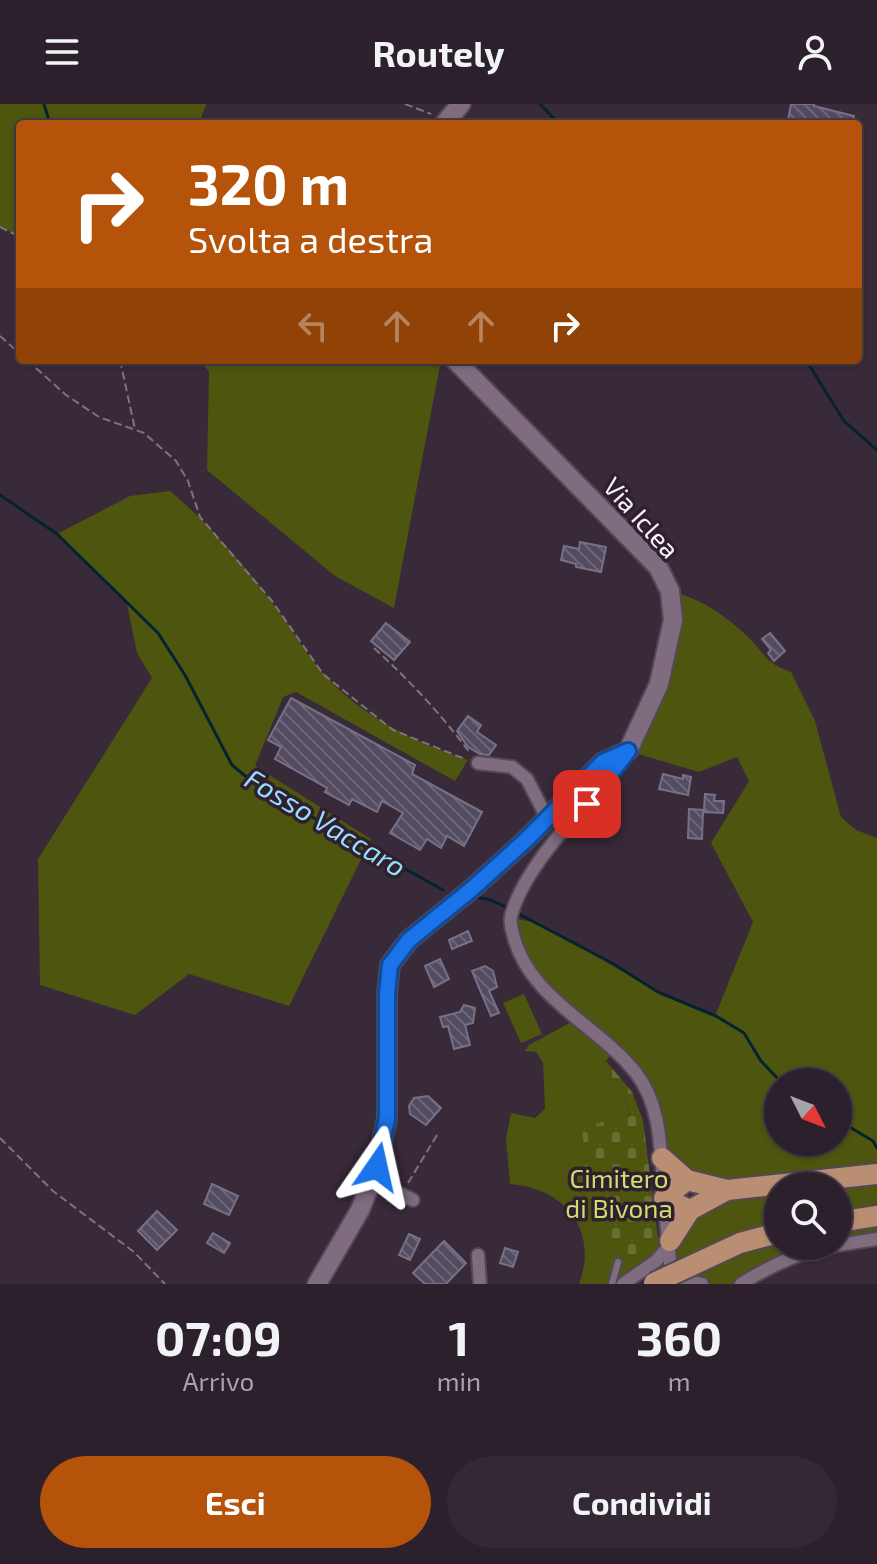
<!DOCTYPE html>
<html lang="it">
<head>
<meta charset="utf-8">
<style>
  :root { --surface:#2b202c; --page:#332834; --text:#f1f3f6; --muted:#a6a3a9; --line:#473e48; --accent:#b45309 }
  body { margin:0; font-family:"Exo 2",sans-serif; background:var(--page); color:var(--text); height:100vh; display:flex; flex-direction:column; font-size:30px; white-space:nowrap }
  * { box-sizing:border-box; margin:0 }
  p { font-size:26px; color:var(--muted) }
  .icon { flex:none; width:44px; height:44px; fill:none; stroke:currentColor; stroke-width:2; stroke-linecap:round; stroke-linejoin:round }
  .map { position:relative; height:1180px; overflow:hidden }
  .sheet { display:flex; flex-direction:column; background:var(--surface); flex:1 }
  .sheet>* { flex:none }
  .banner { position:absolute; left:16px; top:16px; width:846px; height:244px; border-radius:8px; box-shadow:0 2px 6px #0004,0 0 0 2px var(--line); background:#b45309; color:#fff; overflow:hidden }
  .needle { width:52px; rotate:132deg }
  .fabs { position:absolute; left:764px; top:964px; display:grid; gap:16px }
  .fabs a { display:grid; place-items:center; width:88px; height:88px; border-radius:50%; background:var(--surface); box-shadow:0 2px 6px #0004,0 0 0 2px var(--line); font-size:40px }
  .pin { position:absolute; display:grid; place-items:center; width:68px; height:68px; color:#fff; margin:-34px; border-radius:16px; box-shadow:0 4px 12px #0006 }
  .me { position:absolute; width:88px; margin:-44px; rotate:11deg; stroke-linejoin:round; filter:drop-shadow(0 0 6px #0008) }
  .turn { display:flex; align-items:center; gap:28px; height:168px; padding:0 40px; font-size:36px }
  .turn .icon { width:104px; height:104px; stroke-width:2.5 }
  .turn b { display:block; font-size:56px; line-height:68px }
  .lanes { display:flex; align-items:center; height:76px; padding:0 40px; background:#0003; justify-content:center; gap:40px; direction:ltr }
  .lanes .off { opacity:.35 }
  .eta { display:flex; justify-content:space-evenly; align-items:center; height:136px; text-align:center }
  .eta b { font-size:48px; font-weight:700; line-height:56px }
  .action { display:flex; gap:16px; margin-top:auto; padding:16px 40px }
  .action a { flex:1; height:92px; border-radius:48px; background:var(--accent); color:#fff; font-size:32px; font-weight:700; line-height:92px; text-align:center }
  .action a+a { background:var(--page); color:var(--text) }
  header { display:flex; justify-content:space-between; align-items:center; height:104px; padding:0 40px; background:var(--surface); font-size:36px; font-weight:700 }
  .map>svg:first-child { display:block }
  .green { fill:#4e550f; fill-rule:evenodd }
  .cemetery { fill:url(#cemetery-stones) }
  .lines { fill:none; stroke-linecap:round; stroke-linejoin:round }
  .stream { stroke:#04232f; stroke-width:3 }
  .building { fill:url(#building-back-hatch); stroke:#777187; stroke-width:2 }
  .lane-casing { stroke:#554856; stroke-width:10 }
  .street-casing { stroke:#554856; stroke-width:16 }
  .secondary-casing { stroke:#554856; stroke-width:22 }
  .primary-casing { stroke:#554856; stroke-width:24 }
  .path { stroke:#807281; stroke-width:2; stroke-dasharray:8 4; stroke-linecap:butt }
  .lane { stroke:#7f6d7f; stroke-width:6 }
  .street { stroke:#7f6d7f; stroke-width:12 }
  .secondary { stroke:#7f6d7f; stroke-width:18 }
  .primary { stroke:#b98e72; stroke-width:20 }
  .primary-bridge-casing { stroke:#554856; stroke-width:24; stroke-linecap:butt }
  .primary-bridge { stroke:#b98e72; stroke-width:20 }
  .route-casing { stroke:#114b97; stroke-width:20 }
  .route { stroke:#1a73e8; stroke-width:14 }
  .labels { text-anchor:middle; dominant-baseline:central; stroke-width:7; stroke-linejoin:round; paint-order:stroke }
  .street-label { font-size:26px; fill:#fbf1fc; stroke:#2f202f }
  .park-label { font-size:26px; fill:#d0de6f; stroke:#2f202f }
  .water-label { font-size:28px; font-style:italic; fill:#98ddfc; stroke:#2f202f }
</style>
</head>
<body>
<header><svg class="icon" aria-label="menu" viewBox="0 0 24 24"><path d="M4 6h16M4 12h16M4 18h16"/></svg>Routely<svg class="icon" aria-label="person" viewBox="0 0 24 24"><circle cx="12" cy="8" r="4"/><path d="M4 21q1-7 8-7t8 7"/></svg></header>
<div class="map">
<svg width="877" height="1180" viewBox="0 0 877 1180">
  <defs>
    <pattern id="cemetery-stones" width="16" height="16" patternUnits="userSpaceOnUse" patternTransform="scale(2)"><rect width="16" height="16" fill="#4e550f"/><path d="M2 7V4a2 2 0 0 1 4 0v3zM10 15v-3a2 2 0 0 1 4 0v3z" fill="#686e33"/></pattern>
    <pattern id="building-back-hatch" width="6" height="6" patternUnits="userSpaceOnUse" patternTransform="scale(2)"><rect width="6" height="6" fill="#534c61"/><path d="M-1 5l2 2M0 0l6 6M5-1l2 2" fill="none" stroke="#6d6679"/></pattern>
  </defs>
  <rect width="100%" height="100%" fill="#392a3a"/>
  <g class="green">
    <path d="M 0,0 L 206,0 L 199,20 L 20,20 L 20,133 L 0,122 Z"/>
    <path d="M 199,256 L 441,256 L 394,504 L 335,472 L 207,366 L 209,268 Z"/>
    <path d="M 170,387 C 209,420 243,459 273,500 C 290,522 304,548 323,569 C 362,613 414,638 468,656 L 455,677 L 296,588 L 283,593 L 255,662 L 371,735 L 289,902 L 189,870 L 135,911 L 40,881 L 38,755 L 152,574 L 137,549 L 126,495 L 57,430 L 130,392 Z"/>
    <path d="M 670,487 C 703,496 722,509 747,532 C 766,550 763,558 791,568 L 815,617 L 841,713 L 856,726 L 877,734 L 877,1135 L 838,1141 L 838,1082 L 778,1082 L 778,1142 L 834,1142 L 741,1180 L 702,1180 L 680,1176 L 670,1137 L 726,1086 L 662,1054 L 652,997 L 613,949 L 601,962 L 623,990 L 629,1013 L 600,1114 L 660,1151 L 623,1180 L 579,1180 C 599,1126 565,1084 510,1080 L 506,1035 L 511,1009 L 535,1014 L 545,1005 L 543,959 L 536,948 L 525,947 L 529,941 L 577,915 L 534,875 L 511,814 L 539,819 L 658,888 L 715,912 L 753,818 L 711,739 L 749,677 L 737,653 L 699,668 L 628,647 L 646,613 ZM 778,978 L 838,978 L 838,1038 L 778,1038 Z"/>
    <path d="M 524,890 L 542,930 L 521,939 L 503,899 Z"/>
  </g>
  <path class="cemetery" d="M 606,957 L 632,988 L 643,1016 L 660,1151 L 611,1159 L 600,1114 L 589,1111 L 582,1023 L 629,1012 L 623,990 L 601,962 Z"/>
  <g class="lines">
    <g class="stream">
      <path d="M 44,0 L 50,20"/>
      <path d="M 540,0 L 559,20"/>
      <path d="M 806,256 L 844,317 L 877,346"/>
      <path d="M 0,391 L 57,430 L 158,529 L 185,571 L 232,661 L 260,684 L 443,786"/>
      <path d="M 476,793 L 491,796 L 510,805"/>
      <path d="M 517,809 L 612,859 L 658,888 L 716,912 L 744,929 L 761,957 L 781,978"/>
      <path d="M 838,1016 L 873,1037 L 877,1044"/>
    </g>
  </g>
  <g class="building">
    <path d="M 791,0 L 814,0 L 814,2 L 854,12 L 852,20 L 808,20 L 788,16 Z"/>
    <path d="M 580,438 L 606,443 L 601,468 L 576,463 L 576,460 L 561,456 L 564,442 L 579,445 Z"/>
    <path d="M 386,519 L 410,538 L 394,556 L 371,537 Z"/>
    <path d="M 770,529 L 785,547 L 774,557 L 768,549 L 771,546 L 762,535 Z"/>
    <path d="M 291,594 L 415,661 L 412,670 L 482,708 L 464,742 L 447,732 L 441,744 L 427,735 L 420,746 L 390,729 L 403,709 L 382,697 L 377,708 L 352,695 L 349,701 L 325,688 L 327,684 L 275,655 L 281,643 L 268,636 Z"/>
    <path d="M 468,612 L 481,621 L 477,628 L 496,641 L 489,651 L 480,650 L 468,643 L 457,627 Z"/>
    <path d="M 663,670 L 683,675 L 683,671 L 691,673 L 688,691 L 659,685 Z"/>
    <path d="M 705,690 L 715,691 L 714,697 L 724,697 L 723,709 L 703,708 L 702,735 L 688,734 L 689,705 L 704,706 Z"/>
    <path d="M 468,827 L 472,837 L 452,845 L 449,836 Z"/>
    <path d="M 440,855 L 449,875 L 434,883 L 425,862 Z"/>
    <path d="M 485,862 L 493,867 L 497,883 L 489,887 L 499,909 L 491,912 L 472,867 Z"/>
    <path d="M 464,901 L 475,904 L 473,919 L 465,921 L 470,941 L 454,945 L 448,922 L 443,923 L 440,913 L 460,908 Z"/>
    <path d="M 428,992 L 441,1004 L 426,1021 L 410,1010 L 409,1002 L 414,994 Z"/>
    <path d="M 212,1080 L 238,1092 L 229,1111 L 204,1100 Z"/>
    <path d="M 157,1107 L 177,1126 L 157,1146 L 138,1127 Z"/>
    <path d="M 213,1129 L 230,1139 L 224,1149 L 207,1139 Z"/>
    <path d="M 409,1130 L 420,1135 L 410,1156 L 399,1151 Z"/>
    <path d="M 444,1137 L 466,1159 L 446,1180 L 425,1180 L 413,1169 Z"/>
    <path d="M 505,1144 L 518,1148 L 513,1163 L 500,1159 Z"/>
  </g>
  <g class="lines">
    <g class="lane-casing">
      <path id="lane" d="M 612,1180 L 618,1158"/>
    </g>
    <g class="street-casing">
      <g id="street">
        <path d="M 627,650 C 592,698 526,756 511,812 C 510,819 511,824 513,830 C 528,894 598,921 636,969 C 663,1004 660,1051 664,1092 C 666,1121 670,1148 671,1177"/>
        <path d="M 478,659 L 512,663 L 527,675 L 547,714"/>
        <path d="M 372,1076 L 413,1096"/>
        <path d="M 838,1141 L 877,1135"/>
        <path d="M 478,1151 L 480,1180"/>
        <path d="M 676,1167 L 680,1176 L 702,1180"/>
        <path d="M 623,1180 L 656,1157 L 670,1141"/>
        <path d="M 741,1180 C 772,1161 799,1148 834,1142"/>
      </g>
    </g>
    <g class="secondary-casing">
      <g id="secondary">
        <path d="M 444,20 L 461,0"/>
        <path d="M 317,1180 L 360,1106 L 377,1063 L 387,1014 L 387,890 L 390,861 L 409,836 L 473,784 L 528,734 L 603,658 L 628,647 L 659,580 L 673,516 L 670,487 L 658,463 L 455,256"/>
      </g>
    </g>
    <g class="primary-casing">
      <g id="primary">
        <path d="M 662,1054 L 687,1076 L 727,1086 L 877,1070"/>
        <path d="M 687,1076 L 664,1094 L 690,1106"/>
        <path d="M 838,1118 L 877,1112"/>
        <path d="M 670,1137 L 690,1106 L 727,1086"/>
      </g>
    </g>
    <g class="path">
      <path d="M 405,0 L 431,10"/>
      <path d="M 0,123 L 20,133"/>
      <path d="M 0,232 L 20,250"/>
      <path d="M 27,256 L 66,291 L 99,313 L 144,329 L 176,357 L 188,377 L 200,413 L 272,497 L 323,570 L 393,626 L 465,655"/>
      <path d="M 120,256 L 135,325"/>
      <path d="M 374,544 C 410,577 441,610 470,649"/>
      <path d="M 0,1034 L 53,1087 L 134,1148 L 165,1180"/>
      <path d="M 408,1079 L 437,1031"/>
    </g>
    <use href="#lane" class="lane"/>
    <use href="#street" class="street"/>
    <use href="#secondary" class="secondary"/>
    <use href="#primary" class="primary"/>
    <g class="primary-bridge-casing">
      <path id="primary-bridge" d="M 654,1179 L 740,1139 L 778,1129"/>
    </g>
    <use href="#primary-bridge" class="primary-bridge"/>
  </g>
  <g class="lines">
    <g class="route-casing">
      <path id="route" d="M 377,1063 L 387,1014 L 387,890 L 390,861 L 409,836 L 473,784 L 528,734 L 603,658 L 628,647 L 587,700"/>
    </g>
    <use href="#route" class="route"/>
  </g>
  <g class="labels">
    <g class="street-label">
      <text transform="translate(642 413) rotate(48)">Via Iclea</text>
    </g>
    <g class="park-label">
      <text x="619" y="1073">Cimitero<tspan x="619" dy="30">di Bivona</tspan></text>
    </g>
    <g class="water-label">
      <text transform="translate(326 718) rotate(31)">Fosso Vaccaro</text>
    </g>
  </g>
</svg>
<div class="fabs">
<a><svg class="needle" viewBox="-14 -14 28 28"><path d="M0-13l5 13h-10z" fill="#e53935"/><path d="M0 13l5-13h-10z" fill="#a6a3a9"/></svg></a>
<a><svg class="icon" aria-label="search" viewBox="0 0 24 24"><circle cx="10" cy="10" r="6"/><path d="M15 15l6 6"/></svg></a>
</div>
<div class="pin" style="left:587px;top:700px;background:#d93025"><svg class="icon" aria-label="arrive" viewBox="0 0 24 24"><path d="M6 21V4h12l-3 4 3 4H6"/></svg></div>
<svg class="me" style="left:377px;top:1063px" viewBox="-20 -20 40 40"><path d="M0-17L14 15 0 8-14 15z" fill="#1a73e8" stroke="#fff" stroke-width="4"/></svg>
<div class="banner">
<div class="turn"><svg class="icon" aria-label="right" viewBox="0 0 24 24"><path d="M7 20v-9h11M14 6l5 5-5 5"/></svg><div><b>320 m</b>Svolta a destra</div></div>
<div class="lanes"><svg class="icon off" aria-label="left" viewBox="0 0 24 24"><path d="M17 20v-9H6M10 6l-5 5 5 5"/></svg><svg class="icon off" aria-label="ahead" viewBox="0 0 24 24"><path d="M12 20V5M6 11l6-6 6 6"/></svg><svg class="icon off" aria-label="ahead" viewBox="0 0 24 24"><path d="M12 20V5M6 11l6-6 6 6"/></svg><svg class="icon" aria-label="right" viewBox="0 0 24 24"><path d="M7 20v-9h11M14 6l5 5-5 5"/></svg></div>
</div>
</div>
<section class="sheet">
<div class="eta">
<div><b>07:09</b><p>Arrivo</p></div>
<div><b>1</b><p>min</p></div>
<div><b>360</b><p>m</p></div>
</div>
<div class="action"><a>Esci</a><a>Condividi</a></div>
</section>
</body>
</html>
